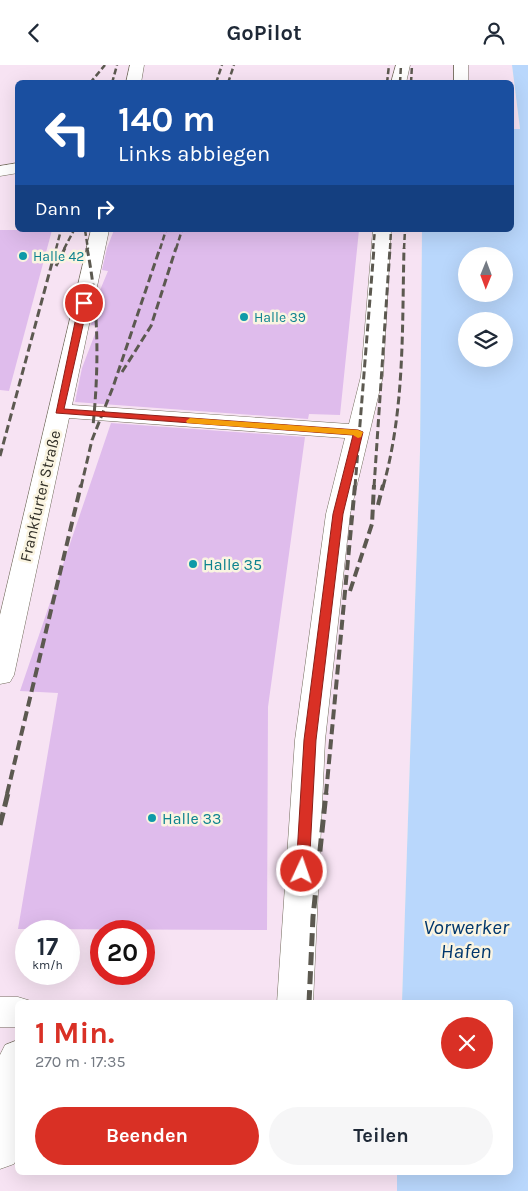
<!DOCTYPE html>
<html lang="de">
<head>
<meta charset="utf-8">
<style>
  :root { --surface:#fff; --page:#f6f6f7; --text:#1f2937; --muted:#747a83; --accent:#d93025 }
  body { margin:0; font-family:Karla,sans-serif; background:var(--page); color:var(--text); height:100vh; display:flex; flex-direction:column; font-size:19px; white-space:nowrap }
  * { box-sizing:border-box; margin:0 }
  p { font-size:16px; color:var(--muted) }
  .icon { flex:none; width:28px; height:28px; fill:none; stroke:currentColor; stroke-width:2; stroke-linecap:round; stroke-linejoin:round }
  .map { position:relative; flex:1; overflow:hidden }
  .side { position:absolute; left:15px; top:935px; width:498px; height:175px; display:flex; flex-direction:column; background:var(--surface); border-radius:8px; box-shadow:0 5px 20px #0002 }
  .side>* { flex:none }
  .hud { position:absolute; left:15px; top:15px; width:499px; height:152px; border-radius:8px; box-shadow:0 5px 20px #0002; background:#1a4fa0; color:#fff; overflow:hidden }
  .needle { width:32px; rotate:181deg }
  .buttons { position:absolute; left:458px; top:182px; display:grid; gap:10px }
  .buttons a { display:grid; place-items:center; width:55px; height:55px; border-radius:50%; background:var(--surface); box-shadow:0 5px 20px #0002; font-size:25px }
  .speed { position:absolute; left:15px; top:855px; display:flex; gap:10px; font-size:25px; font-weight:700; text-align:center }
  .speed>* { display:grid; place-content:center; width:65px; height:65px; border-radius:50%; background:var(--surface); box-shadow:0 5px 20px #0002; line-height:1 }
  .speed small { font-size:12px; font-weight:400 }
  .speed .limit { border:8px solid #d22; background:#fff; color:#111 }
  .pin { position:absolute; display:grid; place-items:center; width:42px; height:42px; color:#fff; margin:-21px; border:2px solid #fff; border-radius:50%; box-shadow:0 1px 5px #0007 }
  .me { position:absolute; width:55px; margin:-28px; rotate:3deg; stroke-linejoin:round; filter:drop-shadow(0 0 4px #0008) }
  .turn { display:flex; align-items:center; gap:18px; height:105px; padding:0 20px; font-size:22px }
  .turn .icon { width:65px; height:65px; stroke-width:2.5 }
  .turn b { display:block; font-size:35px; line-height:42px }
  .then { display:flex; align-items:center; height:48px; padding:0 20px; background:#0003; gap:10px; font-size:19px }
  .round { display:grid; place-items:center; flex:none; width:52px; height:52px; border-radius:26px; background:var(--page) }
  .head { display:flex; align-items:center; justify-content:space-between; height:85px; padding:0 20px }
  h1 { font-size:30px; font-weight:700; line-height:38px; color:var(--accent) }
  .primary-button { display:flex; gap:10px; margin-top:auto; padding:10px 20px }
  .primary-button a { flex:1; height:58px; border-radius:30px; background:var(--accent); color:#fff; font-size:20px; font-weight:700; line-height:58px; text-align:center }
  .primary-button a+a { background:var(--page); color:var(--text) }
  header { display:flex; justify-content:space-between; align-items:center; height:65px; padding:0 20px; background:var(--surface); font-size:22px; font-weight:700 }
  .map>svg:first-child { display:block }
  .industrial { fill:#f7e3f3; fill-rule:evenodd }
  .water { fill:#b9d7fc; fill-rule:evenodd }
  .building { fill:#dfbcec }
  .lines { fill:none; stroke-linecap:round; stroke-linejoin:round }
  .minor-casing { stroke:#726c5c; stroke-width:1 }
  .minor { fill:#fff; fill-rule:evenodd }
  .rail-far3 { stroke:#5c5950; stroke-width:2.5; stroke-dasharray:6 3; stroke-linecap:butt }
  .rail-far2 { stroke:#5c5950; stroke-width:3; stroke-dasharray:8 4; stroke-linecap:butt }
  .rail-far1 { stroke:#5c5950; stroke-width:4; stroke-dasharray:10 5; stroke-linecap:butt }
  .rail { stroke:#5c5950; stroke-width:5; stroke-dasharray:13 6; stroke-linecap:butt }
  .route { fill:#d93025; stroke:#8d1f18 }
  .slow { fill:#f59e0b }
  .culture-dot { fill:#0f9aa8; stroke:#faf4e1; stroke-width:2 }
  .labels { text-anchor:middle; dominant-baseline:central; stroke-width:5; stroke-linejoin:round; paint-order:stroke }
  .far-culture-label { font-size:14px; fill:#0d838f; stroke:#faf4e1; text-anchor:start }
  .street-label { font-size:16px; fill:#323029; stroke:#faf4e1 }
  .culture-label { font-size:16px; fill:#0d838f; stroke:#faf4e1; text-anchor:start }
  .near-water-label { font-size:21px; font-style:italic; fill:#00376c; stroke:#faf4e1 }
</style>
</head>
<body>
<header><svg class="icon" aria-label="back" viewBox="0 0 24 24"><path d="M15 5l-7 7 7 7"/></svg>GoPilot<svg class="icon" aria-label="person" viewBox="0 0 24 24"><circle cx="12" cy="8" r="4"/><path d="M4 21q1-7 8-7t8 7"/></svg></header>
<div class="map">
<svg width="528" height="1126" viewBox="0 0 528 1126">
  <rect width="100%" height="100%" fill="#faf4e1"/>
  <path class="industrial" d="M 0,0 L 512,0 L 520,65 L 511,64 L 511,18 L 18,18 L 18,165 L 422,165 L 420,386 L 402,937 L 18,938 L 18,1108 L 397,1108 L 397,1126 L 0,1126 ZM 26,866 L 69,866 L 69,909 L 26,909 ZM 101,866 L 144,866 L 144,909 L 101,909 Z"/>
  <path class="water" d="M 512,0 L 528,0 L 528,1126 L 397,1126 L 397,1108 L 510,1108 L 510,938 L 402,937 L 420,386 L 422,165 L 511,165 L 511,64 L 520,64 ZM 466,191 L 504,191 L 504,229 L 466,229 ZM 466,256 L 504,256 L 504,294 L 466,294 Z"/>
  <g class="building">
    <path d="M 0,165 L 52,165 L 9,326 L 0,325 Z"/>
    <path d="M 114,165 L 359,165 L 340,350 L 309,349 L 308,354 L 75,337 L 82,303 L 98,261 L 91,260 L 96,235 L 108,206 L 102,205 L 107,183 Z"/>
    <path d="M 111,358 L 305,372 L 268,642 L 267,865 L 18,864 L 58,628 L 20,626 Z"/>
  </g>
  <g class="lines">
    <g class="minor-casing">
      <g id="minor">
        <path d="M 130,0 L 144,0 L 141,18 L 126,18 Z"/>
        <path d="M 396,0 L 410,0 L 406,18 L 391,18 Z"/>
        <rect x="454" y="0" width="14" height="18"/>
        <path d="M 18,98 L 18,108 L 0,111 L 0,101 Z"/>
        <path d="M 91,165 L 109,165 L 72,340 L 349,359 L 361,311 L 373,165 L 391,165 L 383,311 L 350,449 L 325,675 L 313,938 L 277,938 L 295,675 L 326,449 L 345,373 L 69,353 L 14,610 L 10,617 L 0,619 L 0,550 Z"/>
        <path d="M 0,932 L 18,932 L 31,936 L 18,938 L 18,962 L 0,962 Z"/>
        <path d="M 18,975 L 18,1091 L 14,1099 L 0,1104 L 0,990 L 5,980 Z"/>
      </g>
    </g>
    <use href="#minor" class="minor"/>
    <g class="rail-far3">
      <path d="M 90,18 L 105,0"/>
      <path d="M 112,18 L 117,0"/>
      <path d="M 216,18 L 222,0"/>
      <path d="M 228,18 L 234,0"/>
      <path d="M 387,18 L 389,0"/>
      <path d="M 400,18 L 401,0"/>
      <path d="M 411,18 L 412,0"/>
      <path d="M 85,165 L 88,184"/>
      <path d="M 56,184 L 61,165"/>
      <path d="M 64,184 L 74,165"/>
      <path d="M 160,184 L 166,165"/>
      <path d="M 176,184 L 182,165"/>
      <path d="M 373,184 L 375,165"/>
      <path d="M 390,184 L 391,165"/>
      <path d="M 404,184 L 405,165"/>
    </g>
    <g class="rail-far2">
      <path d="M 87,183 C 99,243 99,301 93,361"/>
      <path d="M 56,201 L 65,183"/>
      <path d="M 122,307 L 151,261 L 176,183"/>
      <path d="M 0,391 L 56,183"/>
      <path d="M 81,422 L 92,375 L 113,322 L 160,183"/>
      <path d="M 355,422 L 374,183"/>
      <path d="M 374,422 L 390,183"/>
      <path d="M 383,422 C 405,344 402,263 404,183"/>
    </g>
    <g class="rail-far1">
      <path d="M 378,440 L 383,420"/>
      <path d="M 350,526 L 372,459 L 374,420"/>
      <path d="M 7,729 L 81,420"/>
      <path d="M 326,729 L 355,420"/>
    </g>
    <g class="rail">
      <path d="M 0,760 L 8,728"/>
      <path d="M 309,938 L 313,852 L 326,728"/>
    </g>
  </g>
  <path class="route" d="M 84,235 L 88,238 L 64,344 L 358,365 L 363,367 L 343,449 L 316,675 L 309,806 L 307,810 L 302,811 L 296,806 L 304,675 L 333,449 L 353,370 L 56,348 L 79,238 Z"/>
  <path class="slow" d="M 190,353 L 358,365 L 363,367 L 361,372 L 358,373 L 353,370 L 187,358 L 186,356 Z"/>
  <g class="culture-dot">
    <circle cx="23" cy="191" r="5"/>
    <circle cx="244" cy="252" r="5"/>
    <circle cx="193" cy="499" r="5"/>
    <circle cx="152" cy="753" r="5"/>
  </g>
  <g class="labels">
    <g class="far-culture-label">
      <text x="33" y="191">Halle 42</text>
      <text x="254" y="252">Halle 39</text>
    </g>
    <g class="street-label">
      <text transform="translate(40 431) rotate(-77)">Frankfurter Straße</text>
    </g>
    <g class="culture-label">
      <text x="203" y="499">Halle 35</text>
      <text x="162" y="753">Halle 33</text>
    </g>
    <g class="near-water-label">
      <text x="466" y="862">Vorwerker<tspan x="466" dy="24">Hafen</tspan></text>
    </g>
  </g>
</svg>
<div class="buttons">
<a><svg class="needle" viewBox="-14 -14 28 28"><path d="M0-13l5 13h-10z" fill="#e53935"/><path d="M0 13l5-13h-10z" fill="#747a83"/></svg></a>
<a><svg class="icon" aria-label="layers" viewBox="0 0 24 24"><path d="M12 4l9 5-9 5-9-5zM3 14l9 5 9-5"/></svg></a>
</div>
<div class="speed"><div>17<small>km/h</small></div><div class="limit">20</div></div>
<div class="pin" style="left:84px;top:238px;background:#d93025"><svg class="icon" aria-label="arrive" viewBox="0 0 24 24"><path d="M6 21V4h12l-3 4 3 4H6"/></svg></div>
<svg class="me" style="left:302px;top:806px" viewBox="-20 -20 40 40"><circle r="17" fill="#d93025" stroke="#fff" stroke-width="3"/><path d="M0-11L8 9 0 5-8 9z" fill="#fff"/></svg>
<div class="hud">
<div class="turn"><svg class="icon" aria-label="left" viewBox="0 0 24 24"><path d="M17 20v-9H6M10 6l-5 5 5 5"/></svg><div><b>140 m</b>Links abbiegen</div></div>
<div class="then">Dann<svg class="icon" aria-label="right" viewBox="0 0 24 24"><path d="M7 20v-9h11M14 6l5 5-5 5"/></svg></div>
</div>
<section class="side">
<div class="head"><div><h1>1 Min.</h1><p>270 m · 17:35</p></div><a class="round" style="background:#d93025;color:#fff"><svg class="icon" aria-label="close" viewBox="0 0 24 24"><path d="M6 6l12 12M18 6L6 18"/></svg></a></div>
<div class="primary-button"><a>Beenden</a><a>Teilen</a></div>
</section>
</div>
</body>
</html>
